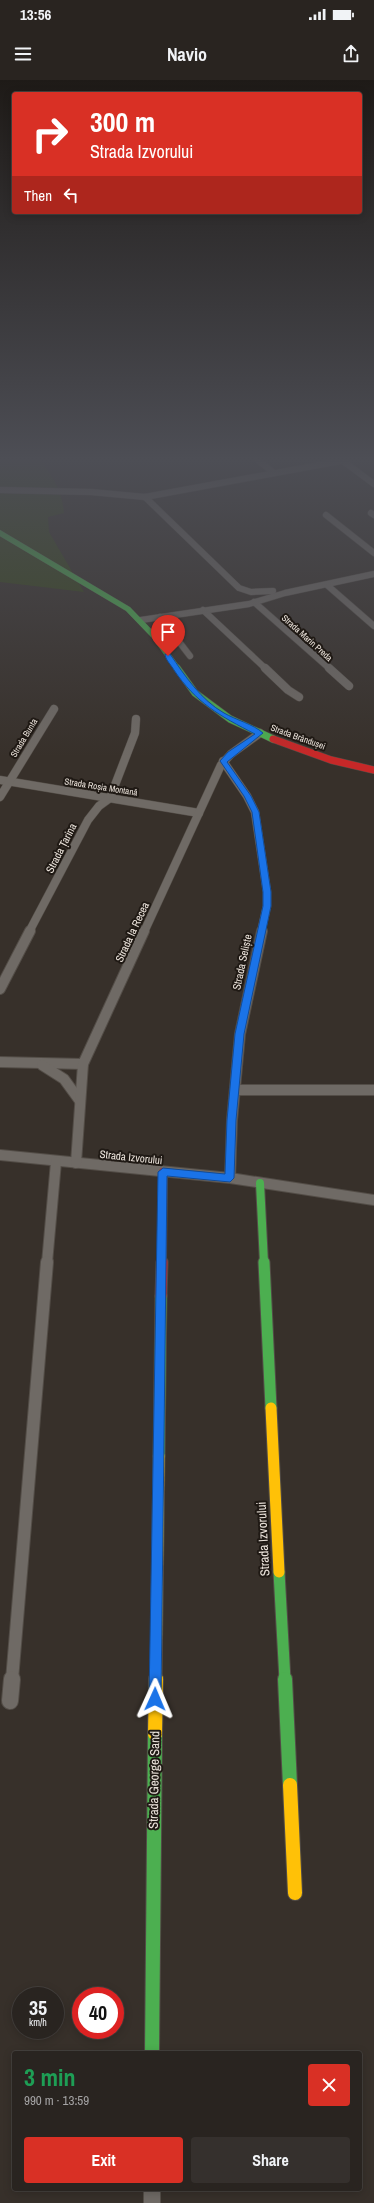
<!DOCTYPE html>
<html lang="en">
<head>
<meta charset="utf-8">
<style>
  :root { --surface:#292420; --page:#35302d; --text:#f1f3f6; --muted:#a5a4a5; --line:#45413e; --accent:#d93025 }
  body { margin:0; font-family:"Archivo Narrow",sans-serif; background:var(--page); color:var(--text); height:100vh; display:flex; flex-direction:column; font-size:15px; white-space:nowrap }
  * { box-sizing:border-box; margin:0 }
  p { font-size:13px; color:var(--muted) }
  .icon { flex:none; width:22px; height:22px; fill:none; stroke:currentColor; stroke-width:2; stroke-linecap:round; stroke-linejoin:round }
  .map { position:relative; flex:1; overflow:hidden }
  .panel { position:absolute; left:12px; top:1971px; width:350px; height:140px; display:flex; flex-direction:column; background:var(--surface); border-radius:4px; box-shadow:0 2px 10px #0003,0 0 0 1px var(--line) }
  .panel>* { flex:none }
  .hud { position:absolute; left:12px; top:12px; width:350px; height:122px; border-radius:4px; box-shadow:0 2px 10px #0003,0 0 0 1px var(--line); background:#d93025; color:#fff; overflow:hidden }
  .speed { position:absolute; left:12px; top:1907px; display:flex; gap:8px; font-size:20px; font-weight:700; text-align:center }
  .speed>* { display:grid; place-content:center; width:52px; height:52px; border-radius:50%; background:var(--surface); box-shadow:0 2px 10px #0003,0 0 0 1px var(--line); line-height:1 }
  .speed small { font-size:10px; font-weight:400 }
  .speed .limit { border:6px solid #d22; background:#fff; color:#111 }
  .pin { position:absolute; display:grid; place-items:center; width:34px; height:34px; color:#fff; margin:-41px -17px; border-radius:50% 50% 50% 0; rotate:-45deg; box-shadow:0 0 4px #0007 }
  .pin .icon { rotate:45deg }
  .me { position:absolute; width:44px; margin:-22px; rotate:1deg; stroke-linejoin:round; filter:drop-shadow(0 0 3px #0008) }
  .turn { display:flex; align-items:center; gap:14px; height:84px; padding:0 12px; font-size:18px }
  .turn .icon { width:52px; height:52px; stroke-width:2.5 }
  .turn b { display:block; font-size:28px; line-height:34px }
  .then { display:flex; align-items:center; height:38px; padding:0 12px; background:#0003; gap:8px; font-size:15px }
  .round { display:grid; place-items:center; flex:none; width:42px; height:42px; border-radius:4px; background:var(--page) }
  .summary { display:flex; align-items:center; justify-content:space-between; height:68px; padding:0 12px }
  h1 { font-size:24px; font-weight:800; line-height:30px; color:#1e9e55 }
  .button { display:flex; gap:8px; margin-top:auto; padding:8px 12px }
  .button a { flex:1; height:46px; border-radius:4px; background:var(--accent); color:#fff; font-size:16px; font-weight:800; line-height:46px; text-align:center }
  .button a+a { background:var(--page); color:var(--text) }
  .status { display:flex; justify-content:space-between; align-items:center; height:28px; padding:0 20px; background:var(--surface); direction:ltr }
  .status svg { height:11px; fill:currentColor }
  header { display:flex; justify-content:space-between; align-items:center; height:52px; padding:0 12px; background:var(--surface); font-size:18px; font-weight:800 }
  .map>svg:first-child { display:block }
  .green { fill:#36441a }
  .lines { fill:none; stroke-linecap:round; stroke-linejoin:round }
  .street-far4-casing { stroke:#534d47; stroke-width:7 }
  .street-far3-casing { stroke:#534d47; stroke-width:9 }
  .street-far2-casing { stroke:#534d47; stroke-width:12 }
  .street-far1-casing { stroke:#534d47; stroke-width:14 }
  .street-casing { stroke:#534d47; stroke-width:18 }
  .fast-far4-casing { stroke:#534d47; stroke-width:6 }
  .fast-far3-casing { stroke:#534d47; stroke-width:8 }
  .fast-far2-casing { stroke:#534d47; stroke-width:10 }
  .fast-far1-casing { stroke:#534d47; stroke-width:13 }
  .fast-casing { stroke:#534d47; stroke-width:16 }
  .slow-far1-casing { stroke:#534d47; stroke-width:13 }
  .slow-casing { stroke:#534d47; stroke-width:16 }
  .jam-far2-casing { stroke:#534d47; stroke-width:8 }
  .jam-far1-casing { stroke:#534d47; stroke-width:10 }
  .jam-casing { stroke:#534d47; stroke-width:13 }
  .street-far4 { stroke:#6f6a65; stroke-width:6 }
  .street-far3 { stroke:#6f6a65; stroke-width:8 }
  .street-far2 { stroke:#6f6a65; stroke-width:10 }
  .street-far1 { stroke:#6f6a65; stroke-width:12 }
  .street { stroke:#6f6a65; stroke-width:16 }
  .fast-far4 { stroke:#4caf50; stroke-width:5.5 }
  .fast-far3 { stroke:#4caf50; stroke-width:7 }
  .fast-far2 { stroke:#4caf50; stroke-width:8 }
  .fast-far1 { stroke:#4caf50; stroke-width:11 }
  .fast { stroke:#4caf50; stroke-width:14 }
  .slow-far1 { stroke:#ffc107; stroke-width:11 }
  .slow { stroke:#ffc107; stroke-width:14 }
  .jam-far2 { stroke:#c62828; stroke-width:7 }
  .jam-far1 { stroke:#c62828; stroke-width:8 }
  .jam { stroke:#c62828; stroke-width:11 }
  .route { fill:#1a73e8; stroke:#114b97 }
  .labels { text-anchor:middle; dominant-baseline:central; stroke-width:4; stroke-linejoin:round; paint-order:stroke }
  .far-street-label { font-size:9px; fill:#eae2da; stroke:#1f1914 }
  .street-label { font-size:11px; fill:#eae2da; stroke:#1f1914 }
  .near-street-label { font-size:13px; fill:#eae2da; stroke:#1f1914 }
</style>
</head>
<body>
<div class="status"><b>13:56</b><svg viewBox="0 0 49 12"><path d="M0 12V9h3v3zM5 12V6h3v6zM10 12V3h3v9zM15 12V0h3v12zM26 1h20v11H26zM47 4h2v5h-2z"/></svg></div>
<header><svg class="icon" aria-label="menu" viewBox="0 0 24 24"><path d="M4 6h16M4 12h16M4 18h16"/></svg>Navio<svg class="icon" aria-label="share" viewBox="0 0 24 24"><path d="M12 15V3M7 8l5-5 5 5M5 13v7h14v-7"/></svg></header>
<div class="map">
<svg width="374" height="2123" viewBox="0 0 374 2123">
  <rect width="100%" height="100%" fill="#37302a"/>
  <path class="green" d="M 0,380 L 41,380 C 53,399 62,409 64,433 L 48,437 L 49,452 L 84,512 L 0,502 Z"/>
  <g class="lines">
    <g class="street-far4-casing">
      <g id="street-far4">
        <path d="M 258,380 L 274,393"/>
        <path d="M 343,381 L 374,404"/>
        <path d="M 0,410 L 91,412 L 145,417 L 346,380"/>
        <path d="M 145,417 L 239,508 L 251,512 L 273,511"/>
        <path d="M 371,433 L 374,435"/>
        <path d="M 326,435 L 374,473"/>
        <path d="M 327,505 L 374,546"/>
        <path d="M 254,522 L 330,589"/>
        <path d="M 203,530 L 266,589"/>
        <path d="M 160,537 L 190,576"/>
        <path d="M 141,540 L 249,524 L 285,513 L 374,494"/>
      </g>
    </g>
    <g class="street-far3-casing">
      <g id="street-far3">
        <path d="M 265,588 L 288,610 L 299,617"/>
        <path d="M 329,588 L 349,606"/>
        <path d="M 223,681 L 247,716 L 255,732 L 267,812 L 267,826 L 261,852"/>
        <path d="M 0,700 L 199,733"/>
        <path d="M 0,717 L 54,629"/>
        <path d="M 29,852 L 88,740 L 99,726 L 110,718 L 135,653 L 136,639"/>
        <path d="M 144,852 L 221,685 L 231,674 L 260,653"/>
      </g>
    </g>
    <g class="street-far2-casing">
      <g id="street-far2">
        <path d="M 0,909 L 30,851"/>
        <path d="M 0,982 L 83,984"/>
        <path d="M 42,985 L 64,999 L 80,1021"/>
        <path d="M 235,1010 L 374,1010"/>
        <path d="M 0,1075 L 230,1098 L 374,1120"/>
        <path d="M 76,1083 L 83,984 L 144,851"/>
        <path d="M 230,1098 L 232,1040 L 240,954 L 262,851"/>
        <path d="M 47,1183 L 56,1082"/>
      </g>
    </g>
    <g class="street-far1-casing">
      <path id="street-far1" d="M 12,1600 L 47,1182"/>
    </g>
    <g class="street-casing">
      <g id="street">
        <path d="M 10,1621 L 12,1599"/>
        <path d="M 152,2109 L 152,2123"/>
      </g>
    </g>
    <g class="fast-far4-casing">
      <path id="fast-far4" d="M 0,453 L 128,529 L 154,556 L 178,589"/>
    </g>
    <g class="fast-far3-casing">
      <path id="fast-far3" d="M 177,588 L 195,613 L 230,639 L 273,659"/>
    </g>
    <g class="fast-far2-casing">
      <path id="fast-far2" d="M 260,1103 L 264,1183"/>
    </g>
    <g class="fast-far1-casing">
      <g id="fast-far1">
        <path d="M 264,1182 L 271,1328"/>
        <path d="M 159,1376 L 161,1216"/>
        <path d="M 279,1492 L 285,1600"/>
      </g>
    </g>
    <g class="fast-casing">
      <g id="fast">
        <path d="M 285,1599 L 290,1705"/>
        <path d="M 152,1973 L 155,1654"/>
      </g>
    </g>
    <g class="slow-far1-casing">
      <g id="slow-far1">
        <path d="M 271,1328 L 279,1492"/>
        <path d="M 156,1600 L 159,1376"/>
      </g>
    </g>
    <g class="slow-casing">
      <g id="slow">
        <path d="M 155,1654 L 156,1599"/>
        <path d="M 290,1705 L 295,1813"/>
      </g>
    </g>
    <g class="jam-far2-casing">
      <path id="jam-far2" d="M 273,659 L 331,680 L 374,690"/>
    </g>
    <g class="jam-far1-casing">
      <path id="jam-far1" d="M 162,1183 L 163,1092"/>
    </g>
    <g class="jam-casing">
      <path id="jam" d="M 161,1216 L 162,1182"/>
    </g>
    <use href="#street-far4" class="street-far4"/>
    <use href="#street-far3" class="street-far3"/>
    <use href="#street-far2" class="street-far2"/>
    <use href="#street-far1" class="street-far1"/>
    <use href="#street" class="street"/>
    <use href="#fast-far4" class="fast-far4"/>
    <use href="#fast-far3" class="fast-far3"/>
    <use href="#fast-far2" class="fast-far2"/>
    <use href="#fast-far1" class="fast-far1"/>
    <use href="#fast" class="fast"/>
    <use href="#slow-far1" class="slow-far1"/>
    <use href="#slow" class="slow"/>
    <use href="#jam-far2" class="jam-far2"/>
    <use href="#jam-far1" class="jam-far1"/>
    <use href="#jam" class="jam"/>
  </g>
  <linearGradient id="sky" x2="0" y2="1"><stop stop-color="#1e1a17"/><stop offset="0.56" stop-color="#4d4e55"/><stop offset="1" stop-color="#4d4e55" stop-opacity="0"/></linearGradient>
  <rect width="374" height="677" fill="url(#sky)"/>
  <path class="route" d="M 165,574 L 170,574 C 185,596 201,620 224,633 C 236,640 253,644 263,653 L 227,682 L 251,716 L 259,732 L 271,812 L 271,826 L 244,954 L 236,1040 L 234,1098 L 230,1102 L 167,1096 L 161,1619 L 160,1624 L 155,1625 L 151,1624 L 149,1619 L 158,1092 L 163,1088 L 225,1094 L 227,1040 L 235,954 L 263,826 L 263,812 L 252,732 L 244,716 L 220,681 L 228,672 L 255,654 C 220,636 196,623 174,590 C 171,585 165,579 165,574 Z"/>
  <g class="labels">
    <g class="far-street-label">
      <text transform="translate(307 558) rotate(42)">Strada Marin Preda</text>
      <text transform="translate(298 657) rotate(20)">Strada Brândușei</text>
      <text transform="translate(24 658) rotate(-59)">Strada Bunta</text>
      <text transform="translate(101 707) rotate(9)">Strada Roșia Montană</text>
    </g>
    <g class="street-label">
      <text transform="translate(61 768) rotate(-63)">Strada Țarina</text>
      <text transform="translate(132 852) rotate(-65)">Strada la Recea</text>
      <text transform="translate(242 882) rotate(-78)">Strada Seliște</text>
      <text transform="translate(131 1077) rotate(6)">Strada Izvorului</text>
    </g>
    <g class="near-street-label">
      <text transform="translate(263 1459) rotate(-93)">Strada Izvorului</text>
      <text transform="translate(154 1700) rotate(-89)">Strada George Sand</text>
    </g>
  </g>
</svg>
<div class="speed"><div>35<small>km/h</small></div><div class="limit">40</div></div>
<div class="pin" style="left:168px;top:576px;background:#d93025"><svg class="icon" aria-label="arrive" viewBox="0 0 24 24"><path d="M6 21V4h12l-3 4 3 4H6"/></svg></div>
<svg class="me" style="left:155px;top:1619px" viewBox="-20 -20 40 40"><path d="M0-17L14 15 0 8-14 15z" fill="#1a73e8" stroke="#fff" stroke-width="4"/></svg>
<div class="hud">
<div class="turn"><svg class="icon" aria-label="right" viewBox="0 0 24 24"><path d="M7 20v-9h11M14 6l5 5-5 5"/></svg><div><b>300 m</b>Strada Izvorului</div></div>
<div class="then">Then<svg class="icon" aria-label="left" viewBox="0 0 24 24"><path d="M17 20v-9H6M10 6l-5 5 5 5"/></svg></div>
</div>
<section class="panel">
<div class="summary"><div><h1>3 min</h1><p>990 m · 13:59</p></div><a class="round" style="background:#d93025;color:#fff"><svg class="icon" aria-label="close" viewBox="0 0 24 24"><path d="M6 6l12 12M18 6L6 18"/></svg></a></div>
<div class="button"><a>Exit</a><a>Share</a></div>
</section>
</div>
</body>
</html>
